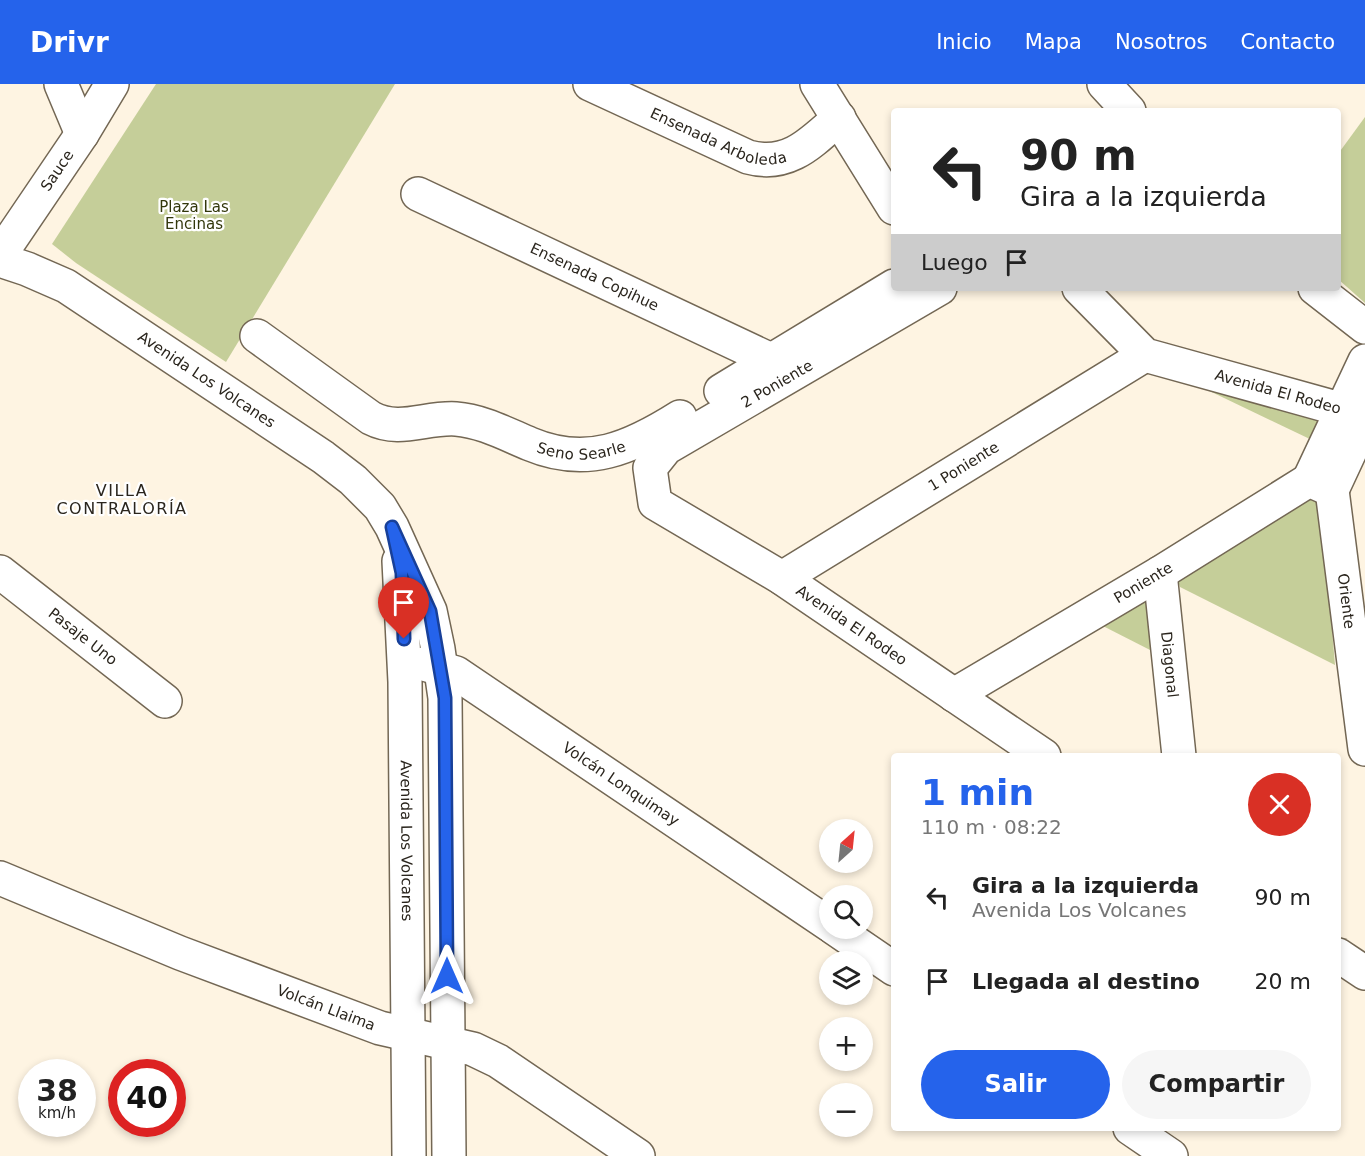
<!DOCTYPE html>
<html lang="es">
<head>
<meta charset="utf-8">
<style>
  :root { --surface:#fff; --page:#f6f6f6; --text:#222; --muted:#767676; --accent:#2563eb }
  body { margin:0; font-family:"DejaVu Sans",sans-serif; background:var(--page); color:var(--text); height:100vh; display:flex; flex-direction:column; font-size:22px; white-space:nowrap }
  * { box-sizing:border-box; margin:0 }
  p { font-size:20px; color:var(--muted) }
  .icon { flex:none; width:33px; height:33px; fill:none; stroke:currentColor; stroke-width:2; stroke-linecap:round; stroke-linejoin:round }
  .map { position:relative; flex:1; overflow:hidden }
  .drawer { position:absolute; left:891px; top:669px; width:450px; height:378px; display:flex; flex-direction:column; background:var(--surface); border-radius:6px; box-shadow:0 3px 9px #0003 }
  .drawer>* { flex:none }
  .guide { position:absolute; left:891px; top:24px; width:450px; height:183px; border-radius:6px; box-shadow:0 3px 9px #0003; background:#fff; color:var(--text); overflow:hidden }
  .needle { width:39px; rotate:27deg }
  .buttons { position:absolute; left:819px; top:735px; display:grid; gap:12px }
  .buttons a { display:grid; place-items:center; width:54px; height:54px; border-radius:50%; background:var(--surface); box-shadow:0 3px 9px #0003; font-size:30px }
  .speed { position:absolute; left:18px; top:975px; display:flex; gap:12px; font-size:30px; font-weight:700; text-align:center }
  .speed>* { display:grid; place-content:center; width:78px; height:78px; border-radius:50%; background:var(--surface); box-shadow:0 3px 9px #0003; line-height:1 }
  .speed small { font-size:15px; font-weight:400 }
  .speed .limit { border:9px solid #d22; background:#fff; color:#111 }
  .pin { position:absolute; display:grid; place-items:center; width:51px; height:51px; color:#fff; margin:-62px -26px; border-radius:50% 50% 50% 0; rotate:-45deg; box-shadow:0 0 6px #0007 }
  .pin .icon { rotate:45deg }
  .me { position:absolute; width:66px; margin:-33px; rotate:0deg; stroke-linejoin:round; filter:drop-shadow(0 0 4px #0008) }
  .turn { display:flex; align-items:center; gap:21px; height:126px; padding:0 30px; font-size:27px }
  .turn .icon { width:78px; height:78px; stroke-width:2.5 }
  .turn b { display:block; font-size:42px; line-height:51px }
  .then { display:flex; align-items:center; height:57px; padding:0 30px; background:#0003; gap:12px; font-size:22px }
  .round { display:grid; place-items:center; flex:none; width:63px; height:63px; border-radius:32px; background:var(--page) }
  .summary { display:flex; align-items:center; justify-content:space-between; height:102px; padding:0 30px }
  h1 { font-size:36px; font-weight:600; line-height:45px; color:var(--accent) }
  .action { display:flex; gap:12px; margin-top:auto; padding:12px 30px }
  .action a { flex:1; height:69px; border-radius:36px; background:var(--accent); color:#fff; font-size:24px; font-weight:600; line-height:69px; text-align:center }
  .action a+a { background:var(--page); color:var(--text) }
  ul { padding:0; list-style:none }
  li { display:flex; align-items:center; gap:18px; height:84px; padding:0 30px }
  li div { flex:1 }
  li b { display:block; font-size:22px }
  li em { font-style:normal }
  header { display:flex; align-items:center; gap:36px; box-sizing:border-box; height:84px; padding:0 30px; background:var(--accent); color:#fff }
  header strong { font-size:28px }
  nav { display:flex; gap:33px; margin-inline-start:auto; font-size:21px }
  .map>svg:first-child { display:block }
  .green { fill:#c5ce99 }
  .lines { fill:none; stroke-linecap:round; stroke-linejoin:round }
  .minor-casing { stroke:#736754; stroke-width:36 }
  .minor { stroke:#fff; stroke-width:33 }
  .route-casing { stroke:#184099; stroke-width:15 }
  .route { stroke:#2563eb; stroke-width:10 }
  .labels { text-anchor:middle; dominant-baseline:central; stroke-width:4.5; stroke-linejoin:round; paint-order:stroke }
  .street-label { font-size:15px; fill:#2a251d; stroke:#fff }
  .park-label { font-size:15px; fill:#32370b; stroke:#fff }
  .neighbourhood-label { font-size:16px; letter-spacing:1.5px; fill:#2a251d; stroke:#fff }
</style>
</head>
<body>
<header>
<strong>Drivr</strong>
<nav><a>Inicio</a><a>Mapa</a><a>Nosotros</a><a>Contacto</a></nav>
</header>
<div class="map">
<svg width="1365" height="1072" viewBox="0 0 1365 1072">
  <rect width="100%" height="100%" fill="#fef4e2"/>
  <g class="green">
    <path d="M 156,0 L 395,0 L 226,278 L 76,179 L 52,160 Z"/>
    <path d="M 1365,33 L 1365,219 L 1338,195 L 1338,70 Z"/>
    <path d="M 1172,289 L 1325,332 L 1314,357 Z"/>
    <path d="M 1311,409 L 1321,415 L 1335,581 L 1180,503 L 1176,491 Z"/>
    <path d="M 1150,511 L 1154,568 L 1101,541 Z"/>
  </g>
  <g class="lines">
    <g class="minor-casing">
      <g id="minor">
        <path d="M 61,0 L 82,50"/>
        <path id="s1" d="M 590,0 L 748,73 C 788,84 811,59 839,34"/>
        <path d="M 817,0 L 894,124"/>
        <path d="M 1104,0 L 1129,27"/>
        <path id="s2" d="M 418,110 L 771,276"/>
        <path id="s3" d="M 0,171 L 82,50 L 112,0"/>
        <path id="s4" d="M 0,176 L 27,185 L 66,202 L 323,373 L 353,396 L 380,423 L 392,443 L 430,527 L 438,565 L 445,614 L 449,1072"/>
        <path id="s5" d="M 940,204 L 666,364 L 650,384 L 655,419 L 782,494 L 1044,672"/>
        <path id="s6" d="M 1079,204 L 1145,271 L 1365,332"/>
        <path d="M 1315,204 L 1365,243"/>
        <path id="s7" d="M 257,252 L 371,334 C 400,349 425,333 456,335 C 482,337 506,350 530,360 C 587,384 631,364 680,333"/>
        <path d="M 721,307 L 894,202"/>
        <path d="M 1309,396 L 1365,277"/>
        <path id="s8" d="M 1332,406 L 1365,665"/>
        <path d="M 1332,406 L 1365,335"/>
        <path id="s9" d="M 399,477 L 405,598 L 409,1072"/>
        <path id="s10" d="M 0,488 L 165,617"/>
        <path id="s11" d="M 1160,489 L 1179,672"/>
        <path id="s12" d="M 782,494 L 1145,271"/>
        <path id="s13" d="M 424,580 L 456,589 L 830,841"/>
        <path id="s14" d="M 954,611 L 1160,489 L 1309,396 L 1332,406"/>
        <path id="s15" d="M 0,794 L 180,869 L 380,944 L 473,965 L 498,977 L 638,1072"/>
        <path d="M 834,844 L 894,885"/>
        <path d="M 1338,871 L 1365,889"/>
        <path d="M 1130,1044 L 1171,1072"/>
      </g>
    </g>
    <use href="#minor" class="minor"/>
  </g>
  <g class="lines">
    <g class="route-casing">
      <path id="route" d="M 404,555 L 402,489 L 392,443 L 430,527 L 445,614 L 447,892"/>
    </g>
    <use href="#route" class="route"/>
  </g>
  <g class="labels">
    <g class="street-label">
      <text stroke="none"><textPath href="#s1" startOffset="140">Ensenada Arboleda</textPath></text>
      <text stroke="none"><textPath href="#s3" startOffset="102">Sauce</textPath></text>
      <text stroke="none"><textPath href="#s2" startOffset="195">Ensenada Copihue</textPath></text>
      <text stroke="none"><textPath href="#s4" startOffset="240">Avenida Los Volcanes</textPath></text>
      <text transform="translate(777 300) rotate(-30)">2 Poniente</text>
      <text stroke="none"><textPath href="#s6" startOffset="232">Avenida El Rodeo</textPath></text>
      <text stroke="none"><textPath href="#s7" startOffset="358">Seno Searle</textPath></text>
      <text stroke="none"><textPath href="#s12" startOffset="213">1 Poniente</textPath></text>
      <text stroke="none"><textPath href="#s14" startOffset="220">Poniente</textPath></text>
      <text stroke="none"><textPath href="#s8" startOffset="112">Oriente</textPath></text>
      <text stroke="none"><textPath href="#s5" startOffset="610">Avenida El Rodeo</textPath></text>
      <text stroke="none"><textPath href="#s10" startOffset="105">Pasaje Uno</textPath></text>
      <text stroke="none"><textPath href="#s11" startOffset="92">Diagonal</textPath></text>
      <text stroke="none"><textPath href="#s13" startOffset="232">Volcán Lonquimay</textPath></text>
      <text stroke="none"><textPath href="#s9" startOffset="280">Avenida Los Volcanes</textPath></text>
      <text stroke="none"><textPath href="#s15" startOffset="351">Volcán Llaima</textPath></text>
    </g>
    <g class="park-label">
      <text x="194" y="123">Plaza Las<tspan x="194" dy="17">Encinas</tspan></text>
    </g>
    <g class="neighbourhood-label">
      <text x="122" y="406">VILLA<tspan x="122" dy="18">CONTRALORÍA</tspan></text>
    </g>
  </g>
</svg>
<div class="buttons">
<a><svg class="needle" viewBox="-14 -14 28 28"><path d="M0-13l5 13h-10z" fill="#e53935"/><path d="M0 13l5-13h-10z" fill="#767676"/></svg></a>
<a><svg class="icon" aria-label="search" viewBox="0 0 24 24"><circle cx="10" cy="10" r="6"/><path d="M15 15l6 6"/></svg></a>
<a><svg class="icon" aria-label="layers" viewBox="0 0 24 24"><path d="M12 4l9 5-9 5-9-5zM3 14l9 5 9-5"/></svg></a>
<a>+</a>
<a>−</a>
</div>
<div class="speed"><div>38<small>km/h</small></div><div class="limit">40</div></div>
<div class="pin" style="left:404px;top:555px;background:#d93025"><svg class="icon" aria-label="arrive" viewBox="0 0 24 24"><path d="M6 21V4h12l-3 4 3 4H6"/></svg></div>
<svg class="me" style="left:447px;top:892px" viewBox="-20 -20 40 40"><path d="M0-17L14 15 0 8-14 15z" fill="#2563eb" stroke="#fff" stroke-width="4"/></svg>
<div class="guide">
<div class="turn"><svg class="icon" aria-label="left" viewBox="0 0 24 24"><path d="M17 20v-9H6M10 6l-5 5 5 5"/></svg><div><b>90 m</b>Gira a la izquierda</div></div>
<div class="then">Luego<svg class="icon" aria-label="arrive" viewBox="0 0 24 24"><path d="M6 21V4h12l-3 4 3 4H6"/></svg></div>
</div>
<section class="drawer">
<div class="summary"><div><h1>1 min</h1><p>110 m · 08:22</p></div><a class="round" style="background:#d93025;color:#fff"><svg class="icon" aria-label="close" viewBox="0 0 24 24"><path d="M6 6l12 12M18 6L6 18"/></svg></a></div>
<ul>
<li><svg class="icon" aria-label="left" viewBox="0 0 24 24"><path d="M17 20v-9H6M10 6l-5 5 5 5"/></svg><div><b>Gira a la izquierda</b><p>Avenida Los Volcanes</p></div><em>90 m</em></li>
<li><svg class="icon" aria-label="arrive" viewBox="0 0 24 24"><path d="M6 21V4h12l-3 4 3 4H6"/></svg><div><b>Llegada al destino</b></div><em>20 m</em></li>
</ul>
<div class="action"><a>Salir</a><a>Compartir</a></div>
</section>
</div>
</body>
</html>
